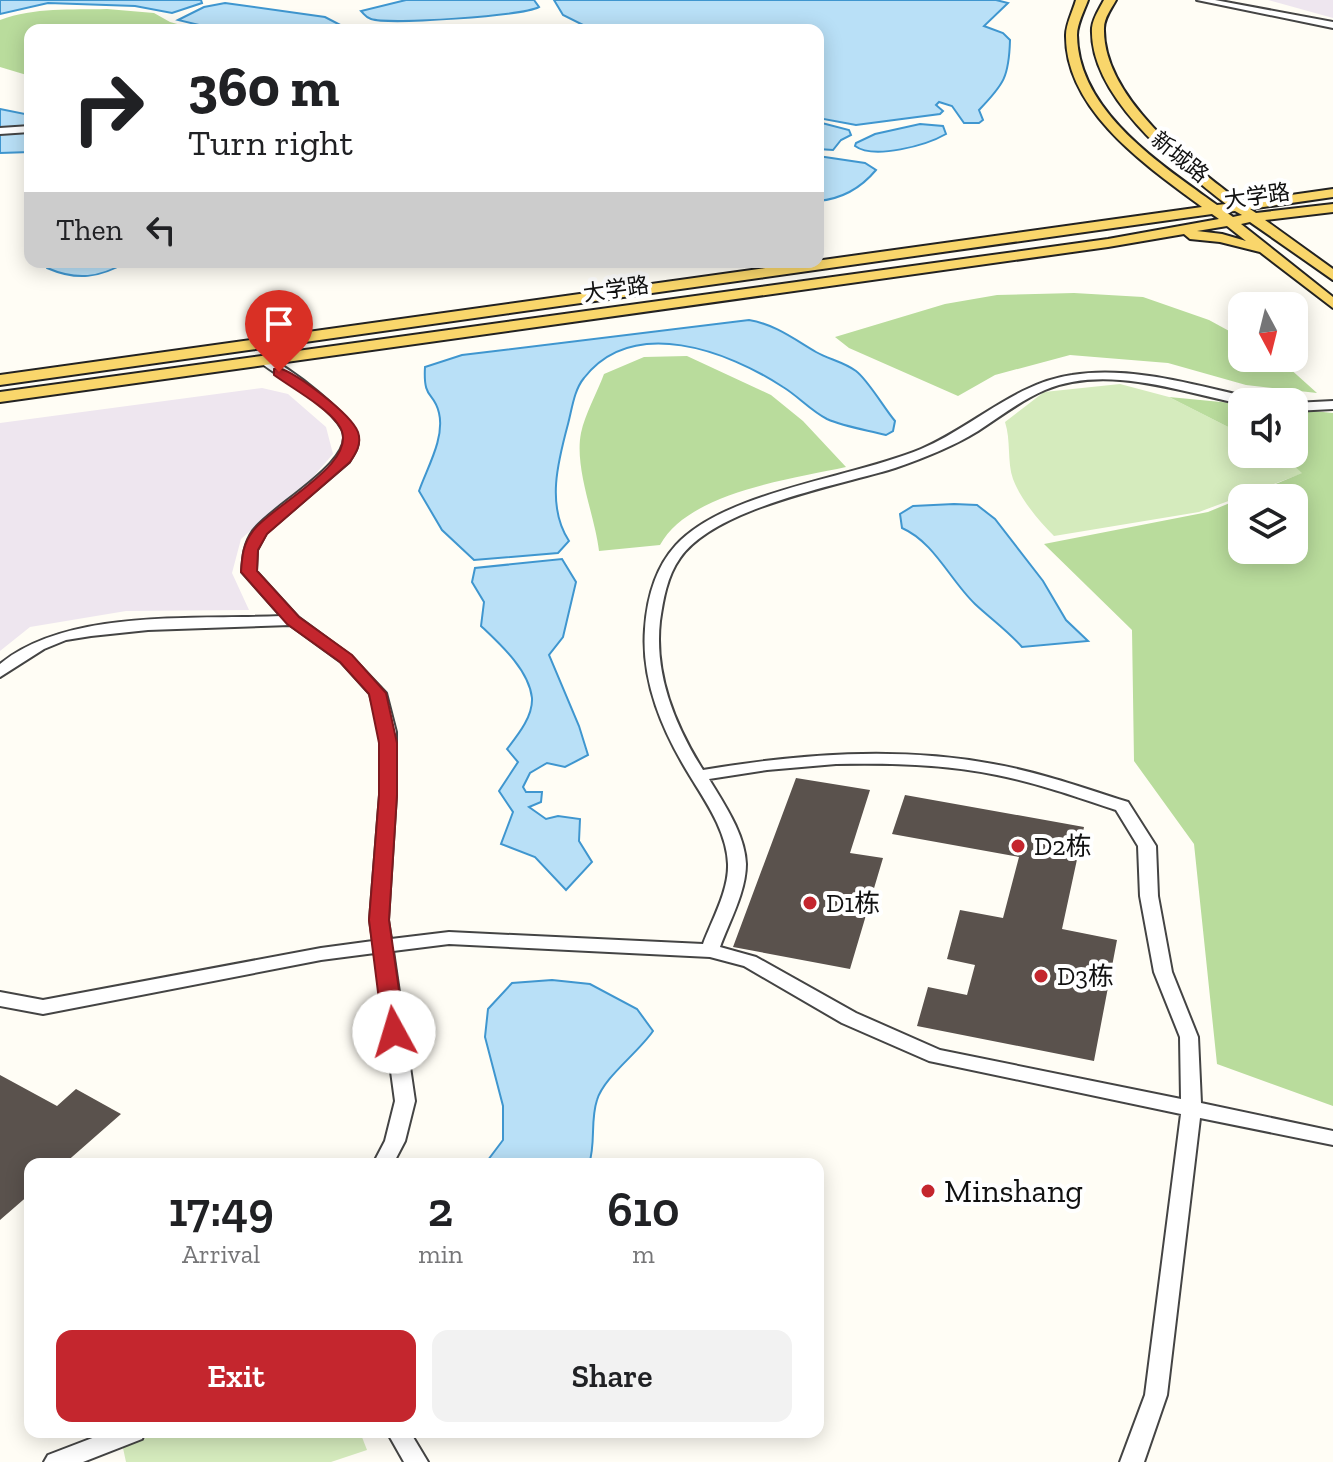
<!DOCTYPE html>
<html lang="en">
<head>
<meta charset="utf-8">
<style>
  :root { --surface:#fff; --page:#f2f2f2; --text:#202124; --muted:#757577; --accent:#c4262e }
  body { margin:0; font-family:"Zilla Slab","Noto Sans SC",serif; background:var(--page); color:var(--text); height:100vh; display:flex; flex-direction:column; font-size:30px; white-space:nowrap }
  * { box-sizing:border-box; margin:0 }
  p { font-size:26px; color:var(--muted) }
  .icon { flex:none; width:44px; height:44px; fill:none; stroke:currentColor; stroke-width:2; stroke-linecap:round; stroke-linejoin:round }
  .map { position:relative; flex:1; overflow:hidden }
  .sheet { position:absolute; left:24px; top:1158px; width:800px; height:280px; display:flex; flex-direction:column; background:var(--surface); border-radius:16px; box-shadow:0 4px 20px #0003 }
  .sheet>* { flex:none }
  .top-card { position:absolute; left:24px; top:24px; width:800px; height:244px; border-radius:16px; box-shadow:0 4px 20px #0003; background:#fff; color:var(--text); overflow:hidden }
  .needle { width:52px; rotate:173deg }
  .fabs { position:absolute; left:1228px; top:292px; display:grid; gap:16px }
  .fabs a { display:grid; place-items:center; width:80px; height:80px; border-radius:16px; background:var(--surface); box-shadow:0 4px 20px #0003; font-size:40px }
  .pin { position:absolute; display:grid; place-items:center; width:68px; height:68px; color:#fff; margin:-82px -34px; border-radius:50% 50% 50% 0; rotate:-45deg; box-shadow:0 0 8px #0007 }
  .pin .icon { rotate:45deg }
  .me { position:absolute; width:88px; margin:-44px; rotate:354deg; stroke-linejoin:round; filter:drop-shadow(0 0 6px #0008) }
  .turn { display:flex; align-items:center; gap:28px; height:168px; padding:0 32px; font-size:36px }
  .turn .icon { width:104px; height:104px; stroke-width:2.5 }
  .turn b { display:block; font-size:56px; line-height:68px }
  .then { display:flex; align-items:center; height:76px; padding:0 32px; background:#0003; gap:16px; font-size:30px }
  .eta { display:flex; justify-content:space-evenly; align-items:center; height:136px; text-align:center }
  .eta b { font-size:48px; font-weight:600; line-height:56px }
  .action { display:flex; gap:16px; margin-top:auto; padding:16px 32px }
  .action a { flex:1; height:92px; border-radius:16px; background:var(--accent); color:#fff; font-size:32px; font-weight:600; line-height:92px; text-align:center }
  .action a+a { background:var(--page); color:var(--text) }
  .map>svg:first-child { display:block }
  .industrial { fill:#eee6ef }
  .green { fill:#d5ebbd }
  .forest { fill:#b9dc9c }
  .water { fill:#b9e0f7; stroke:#3f96cf; stroke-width:2 }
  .building { fill:#5a524d }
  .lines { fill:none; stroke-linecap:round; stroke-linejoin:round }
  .minor-casing { stroke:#444; stroke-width:4 }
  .major-casing { stroke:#222; stroke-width:4 }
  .minor { fill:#fff; fill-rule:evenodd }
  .major { fill:#f9d66b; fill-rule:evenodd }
  .route { fill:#c4262e; stroke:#7f191e; stroke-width:2 }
  .poi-dot { fill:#c4262e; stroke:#fff; stroke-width:3 }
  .labels { text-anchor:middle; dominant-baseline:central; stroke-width:8; stroke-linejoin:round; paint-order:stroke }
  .far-street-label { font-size:22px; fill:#111; stroke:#fff }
  .poi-label { font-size:26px; fill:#111; stroke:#fff; text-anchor:start }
  .near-poi-label { font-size:32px; fill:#111; stroke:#fff; text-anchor:start }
</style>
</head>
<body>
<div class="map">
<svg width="1333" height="1462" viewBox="0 0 1333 1462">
  <rect width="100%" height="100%" fill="#fffdf5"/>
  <g class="industrial">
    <path d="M 1268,0 L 1333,0 L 1333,18 Z"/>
    <path d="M 262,388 L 288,394 L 326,427 L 333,454 L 313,477 L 241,539 L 232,573 L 249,610 L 126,611 L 30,627 L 0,651 L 0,423 Z"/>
  </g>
  <g class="green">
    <path d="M 1120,384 L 1169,397 L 1242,434 L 1242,454 L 1281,454 L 1303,473 L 1199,512 L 1054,536 C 1039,521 1021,500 1013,479 C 1007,462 1011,440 1005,422 L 1044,392 Z"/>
    <path d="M 160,1432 L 360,1432 L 367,1450 L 331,1462 L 126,1462 L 123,1448 Z"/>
  </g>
  <g class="forest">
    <path d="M 107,9 L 154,13 L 170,22 L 199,30 L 30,30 L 30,76 L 0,67 L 0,20 C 35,7 71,10 107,9 Z"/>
    <path d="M 1074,293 L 1143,297 L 1209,320 L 1242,338 L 1242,358 L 1278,358 L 1317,393 L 1246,385 L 1168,363 L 1070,355 L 995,375 L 958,396 L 849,348 L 835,337 L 945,304 L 997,295 Z"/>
    <path d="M 687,356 L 771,395 L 803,421 L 846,467 C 791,479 689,492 660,545 L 599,551 C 595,516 574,468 581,433 C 585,414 597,393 604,374 L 644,357 Z"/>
    <path d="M 1169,397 L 1242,404 L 1242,434 Z"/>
    <path d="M 1294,409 L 1333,413 L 1333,1106 L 1217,1064 L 1194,844 L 1134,761 L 1132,630 L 1044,544 L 1208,512 L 1242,498 L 1242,550 L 1294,550 L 1294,498 L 1242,498 L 1302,473 L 1281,454 L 1294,454 Z"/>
  </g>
  <g class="water">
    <path d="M 0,0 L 201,0 L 202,3 L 172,13 L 135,6 L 48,3 L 0,14 Z"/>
    <path d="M 406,0 L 534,0 L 539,7 C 522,16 389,25 371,19 C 365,17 365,15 361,11 Z"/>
    <path d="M 554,0 L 996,0 L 1008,3 L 984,26 L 1003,33 L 1010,40 C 1009,77 1004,84 979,110 L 983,120 L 979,123 L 964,123 L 952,106 L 939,102 L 936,105 L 943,111 L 940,114 L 856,125 L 818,118 L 818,30 L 593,30 L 563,15 Z"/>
    <path d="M 225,3 L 325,17 L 348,29 L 220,30 L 178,20 L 204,7 Z"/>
    <path d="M 0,109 L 30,115 L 30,152 L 0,153 Z"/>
    <path d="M 818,122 L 849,130 L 851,135 L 841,140 L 833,150 L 818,149 Z"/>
    <path d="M 920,124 L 943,126 L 946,134 C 927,145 874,160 855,146 L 856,143 L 875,134 Z"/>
    <path d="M 818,156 L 865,163 L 876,170 C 861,188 841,199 818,201 Z"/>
    <path d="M 43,262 L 127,262 C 99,278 77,281 47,268 Z"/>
    <path d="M 749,320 C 774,324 794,339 816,352 C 828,359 844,362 856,371 C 868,380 884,408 895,421 L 893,431 L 886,435 C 867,430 845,427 827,419 C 811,411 798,396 783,387 C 728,351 633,315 584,378 C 574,390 572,409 568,424 C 558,461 546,506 569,541 L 558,553 L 474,560 L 442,530 L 419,491 C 427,468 445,438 439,413 C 434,391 423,401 425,367 L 462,355 Z"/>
    <path d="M 954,504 L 977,505 L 995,519 L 1043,581 L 1066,620 L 1088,641 L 1022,647 C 1007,630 991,619 975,604 C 950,580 934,542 902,528 L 900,514 L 913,506 Z"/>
    <path d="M 562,559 L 576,582 L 563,637 L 549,655 L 579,726 L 588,755 L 565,767 L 547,763 L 530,773 L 523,787 L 526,792 L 542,792 L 541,802 L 529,807 L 546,819 L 558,816 L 580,819 L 579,841 L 592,862 L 566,890 L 535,857 L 501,844 L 513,812 L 499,791 L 518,762 L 507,749 C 517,736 533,717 532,698 C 529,670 500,644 481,626 L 484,602 L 472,582 L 475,568 Z"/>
    <path d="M 552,980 L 590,984 L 637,1009 L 653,1031 C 638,1053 604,1077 597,1100 C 590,1121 596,1143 589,1164 L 485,1164 L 503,1140 L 503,1106 L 485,1037 L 488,1009 L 512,983 Z"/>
  </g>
  <g class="building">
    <path d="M 796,778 L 870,790 L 850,853 L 883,858 L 850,969 L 733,947 Z"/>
    <path d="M 905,795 L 1084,827 L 1062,929 L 1117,940 L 1094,1061 L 917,1026 L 928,987 L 967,995 L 975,965 L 947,959 L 960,910 L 1003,918 L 1019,857 L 892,834 Z"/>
    <path d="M 0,1075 L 57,1106 L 76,1089 L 121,1114 L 64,1164 L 30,1164 L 30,1194 L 0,1220 Z"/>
  </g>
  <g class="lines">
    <g class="minor-casing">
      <g id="minor">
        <path d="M 1197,0 L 1215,0 L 1333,22 L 1333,28 Z"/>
        <path d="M 30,126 L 30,132 L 0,134 L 0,128 Z"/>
        <path d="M 265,356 C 285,364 356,417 358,439 C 359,447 353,455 349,462 L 266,533 L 257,550 L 256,571 L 298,617 L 351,656 L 386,693 L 396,732 L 396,795 L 388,920 L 391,939 L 449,932 L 703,944 C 712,920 729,890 728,864 C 727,832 706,802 690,776 C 663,732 641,682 645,629 C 647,599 655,568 676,545 C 726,491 852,478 921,449 C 973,427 1015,383 1072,375 C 1131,365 1199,386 1257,399 L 1258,402 L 1242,404 C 1181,392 1106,364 1045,390 C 1021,400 1000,417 978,431 C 952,447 924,458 895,468 C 837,486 716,507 680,558 C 667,576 663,600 660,621 C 654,675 675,725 703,770 C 799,754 897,746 993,764 C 1039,772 1084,788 1128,802 L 1156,846 L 1158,896 L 1172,972 L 1198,1037 L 1201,1103 L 1333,1131 L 1333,1145 L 1200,1118 L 1167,1395 L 1144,1462 L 1120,1462 L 1145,1395 L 1181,1114 L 929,1061 L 842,1023 L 744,966 L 710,957 L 449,944 L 393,951 L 415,1101 L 405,1141 L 393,1164 L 373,1164 L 385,1141 L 395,1101 L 375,953 L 321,960 L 43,1014 L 0,1006 L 0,992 L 43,1000 L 321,948 L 373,941 L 370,920 L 380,795 L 380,732 L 370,694 L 341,662 L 290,625 L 148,630 L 91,636 L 66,640 L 44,649 L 0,677 L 0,664 C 68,608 197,620 281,616 L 242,572 C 243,556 244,544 253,531 C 269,507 359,460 342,429 C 327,403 285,381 261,363 L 259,360 ZM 836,764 C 890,763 944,764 997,775 C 1037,783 1077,797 1116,810 L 1138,846 L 1140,896 L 1154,972 L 1180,1037 L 1181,1099 L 940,1050 L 856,1013 L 756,957 L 720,947 C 729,922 746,892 746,864 C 745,834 724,804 709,779 L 767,770 Z"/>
        <path d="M 1333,401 L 1333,409 L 1294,411 L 1294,403 Z"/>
        <path d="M 108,1432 L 145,1432 L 142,1439 L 83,1462 L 44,1462 L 48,1455 Z"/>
        <path d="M 387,1432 L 410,1432 L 428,1462 L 404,1462 Z"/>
      </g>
    </g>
    <g class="major-casing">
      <path id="major" d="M 1076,0 L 1088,0 C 1084,11 1077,24 1077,35 C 1078,112 1162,165 1217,205 L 1226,204 C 1177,165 1089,97 1092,28 C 1093,18 1100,8 1104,0 L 1116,0 C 1111,9 1104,18 1104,28 C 1102,97 1191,165 1241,202 L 1333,189 L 1333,197 L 1250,209 L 1256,213 L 1333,204 L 1333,212 L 1265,220 L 1333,269 L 1333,280 L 1250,222 L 1241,224 L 1333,297 L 1333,308 L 1260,252 L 1220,242 L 1190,239 L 1184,234 L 1108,247 L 0,402 L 0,392 L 1108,239 L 1219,219 L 1212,214 L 0,385 L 0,375 L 1202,207 C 1148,167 1065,111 1066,35 C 1066,24 1073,11 1076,0 ZM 1235,211 L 1242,215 L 1233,217 L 1226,212 ZM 1227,226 L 1246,241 L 1222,234 L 1197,231 Z"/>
    </g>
    <use href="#minor" class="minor"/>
    <use href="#major" class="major"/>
  </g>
  <path class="route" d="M 279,368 C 298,374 351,414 358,432 C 362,444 356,453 350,462 L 267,534 L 258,550 L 257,571 L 299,617 L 352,655 L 386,693 L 397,743 L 397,795 L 389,920 L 405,1032 L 402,1038 L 387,1038 L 383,1032 L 369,920 L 379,795 L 379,743 L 369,694 L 340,662 L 287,624 L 241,572 C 242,556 243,544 253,531 C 270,506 366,461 338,424 C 326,407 292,388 274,375 L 274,369 Z"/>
  <g class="poi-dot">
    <circle cx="1018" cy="846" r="8"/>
    <circle cx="810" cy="903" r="8"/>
    <circle cx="1041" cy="976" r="8"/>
    <circle cx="928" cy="1191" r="8"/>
  </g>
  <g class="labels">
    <g class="far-street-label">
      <text transform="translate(1180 157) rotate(39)">新城路</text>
      <text transform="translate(1257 196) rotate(-8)">大学路</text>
      <text transform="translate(616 289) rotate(-8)">大学路</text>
    </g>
    <g class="poi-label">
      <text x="1034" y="846">D2栋</text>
      <text x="826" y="903">D1栋</text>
      <text x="1057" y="976">D3栋</text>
    </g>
    <g class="near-poi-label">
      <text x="944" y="1191">Minshang</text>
    </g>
  </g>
</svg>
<div class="fabs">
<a><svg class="needle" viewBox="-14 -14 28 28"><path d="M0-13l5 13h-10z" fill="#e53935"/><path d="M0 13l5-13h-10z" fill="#757577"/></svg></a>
<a><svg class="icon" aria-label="sound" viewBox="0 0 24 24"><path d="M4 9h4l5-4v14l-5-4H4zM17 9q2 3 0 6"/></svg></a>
<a><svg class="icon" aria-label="layers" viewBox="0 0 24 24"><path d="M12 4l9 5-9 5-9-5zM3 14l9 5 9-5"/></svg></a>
</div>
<div class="pin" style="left:279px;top:372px;background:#d93025"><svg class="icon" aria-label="arrive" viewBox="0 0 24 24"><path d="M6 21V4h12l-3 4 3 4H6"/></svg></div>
<svg class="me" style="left:394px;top:1032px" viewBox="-20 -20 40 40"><circle r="19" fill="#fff"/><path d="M0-13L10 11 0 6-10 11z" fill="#c4262e"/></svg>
<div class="top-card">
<div class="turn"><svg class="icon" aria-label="right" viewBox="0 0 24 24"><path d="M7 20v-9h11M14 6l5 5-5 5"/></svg><div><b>360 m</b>Turn right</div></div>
<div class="then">Then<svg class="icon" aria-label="left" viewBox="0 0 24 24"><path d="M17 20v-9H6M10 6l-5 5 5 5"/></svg></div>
</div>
<section class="sheet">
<div class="eta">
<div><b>17:49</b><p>Arrival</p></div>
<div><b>2</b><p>min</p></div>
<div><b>610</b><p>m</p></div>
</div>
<div class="action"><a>Exit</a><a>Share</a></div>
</section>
</div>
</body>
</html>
